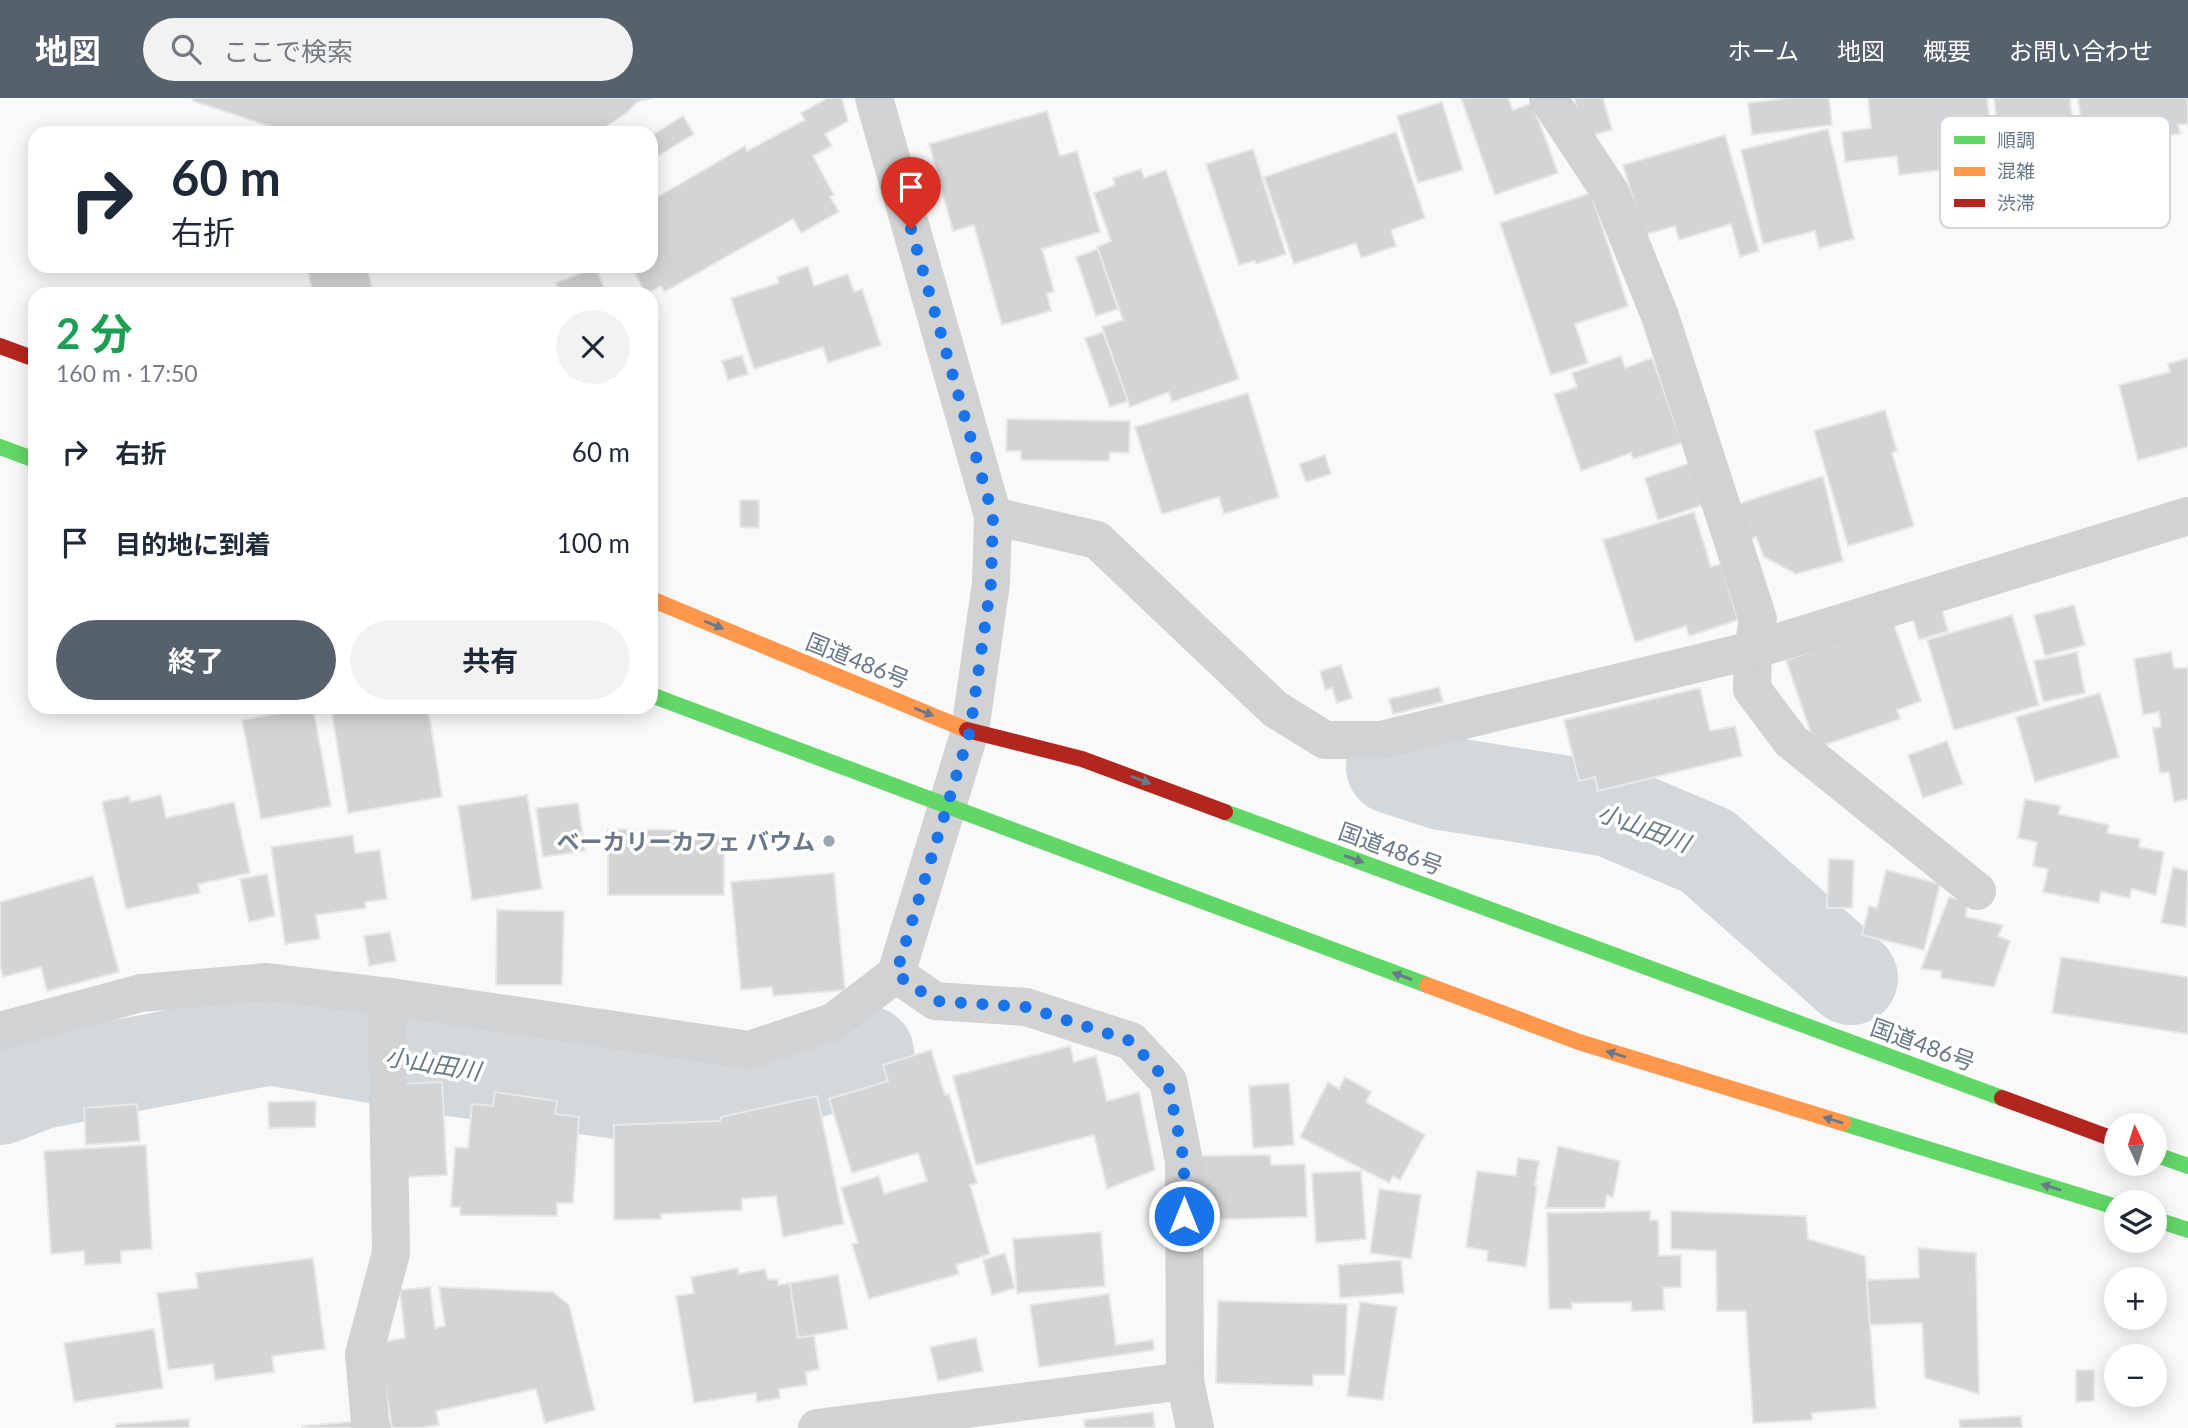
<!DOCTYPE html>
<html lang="ja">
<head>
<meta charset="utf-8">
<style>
  :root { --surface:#fff; --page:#f2f2f3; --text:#1f2937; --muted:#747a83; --accent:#57616d }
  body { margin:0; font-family:Lato,"Noto Sans JP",sans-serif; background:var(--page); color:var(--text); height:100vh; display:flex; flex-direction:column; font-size:26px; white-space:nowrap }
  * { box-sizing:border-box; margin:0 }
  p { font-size:23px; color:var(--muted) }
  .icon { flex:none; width:38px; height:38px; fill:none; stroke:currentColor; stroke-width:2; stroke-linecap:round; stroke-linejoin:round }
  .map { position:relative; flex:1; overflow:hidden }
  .sheet { position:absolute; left:28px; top:189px; width:630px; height:427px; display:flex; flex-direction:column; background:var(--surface); border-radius:21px; box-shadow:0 4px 18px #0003 }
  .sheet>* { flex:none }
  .top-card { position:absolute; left:28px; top:28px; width:630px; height:147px; border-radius:21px; box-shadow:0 4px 18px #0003; background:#fff; color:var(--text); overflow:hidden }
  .needle { width:46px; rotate:356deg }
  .fabs { position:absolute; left:2104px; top:1015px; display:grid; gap:14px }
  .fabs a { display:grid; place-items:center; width:63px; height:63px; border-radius:50%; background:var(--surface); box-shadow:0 4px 18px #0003; font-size:35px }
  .pin { position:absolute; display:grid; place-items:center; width:60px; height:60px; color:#fff; margin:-72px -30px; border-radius:50% 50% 50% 0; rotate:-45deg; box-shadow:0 0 7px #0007 }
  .pin .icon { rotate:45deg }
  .me { position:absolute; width:77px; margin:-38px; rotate:0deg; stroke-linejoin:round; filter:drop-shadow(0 0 5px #0008) }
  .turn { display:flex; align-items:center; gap:24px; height:147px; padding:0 28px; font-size:32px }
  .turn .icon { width:91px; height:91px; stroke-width:2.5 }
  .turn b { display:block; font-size:49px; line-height:60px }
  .round { display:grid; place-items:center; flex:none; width:74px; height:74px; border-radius:37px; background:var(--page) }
  .headline { display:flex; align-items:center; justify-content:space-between; height:119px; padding:0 28px }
  h1 { font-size:42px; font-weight:700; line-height:52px; color:#1e9e55 }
  .primary-button { display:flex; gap:14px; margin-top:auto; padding:14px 28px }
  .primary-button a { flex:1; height:80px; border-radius:42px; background:var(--accent); color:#fff; font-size:28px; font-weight:700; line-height:80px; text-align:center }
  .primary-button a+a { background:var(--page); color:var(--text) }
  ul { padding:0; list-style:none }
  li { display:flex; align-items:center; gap:21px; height:91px; padding:0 28px }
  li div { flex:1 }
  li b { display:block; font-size:26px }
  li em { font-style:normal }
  header { display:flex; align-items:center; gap:42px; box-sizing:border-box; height:98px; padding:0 35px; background:var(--accent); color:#fff }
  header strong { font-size:33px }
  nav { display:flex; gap:38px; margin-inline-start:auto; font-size:24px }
  .search { width:490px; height:63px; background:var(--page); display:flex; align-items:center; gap:18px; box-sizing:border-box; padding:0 24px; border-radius:38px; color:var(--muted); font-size:26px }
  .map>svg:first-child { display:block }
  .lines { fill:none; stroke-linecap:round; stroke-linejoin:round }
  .river { stroke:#d2d8dc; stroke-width:94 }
  .building { fill:#d2d4d5; stroke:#e8e8e8; stroke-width:2 }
  .street { stroke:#d1d2d4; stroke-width:38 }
  .fast { stroke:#63d668; stroke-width:16 }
  .slow { stroke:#ff974d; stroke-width:16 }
  .jam { stroke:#b3261e; stroke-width:16 }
  .oneway { fill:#6a7888 }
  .route { stroke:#1a73e8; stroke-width:12; stroke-dasharray:0 21.6 }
  .poi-dot { fill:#9ca5b0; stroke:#fff; stroke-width:2.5 }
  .labels { text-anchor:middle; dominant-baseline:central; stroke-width:7; stroke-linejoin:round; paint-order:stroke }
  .street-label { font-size:23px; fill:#6a7888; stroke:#fff }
  .poi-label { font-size:23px; font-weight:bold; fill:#6a7888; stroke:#fff; text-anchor:end }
  .water-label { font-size:24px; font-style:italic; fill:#667883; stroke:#fff }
  .key { fill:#fff; stroke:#d2d6db; stroke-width:2 }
  .key-label { font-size:19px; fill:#6a7888 }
</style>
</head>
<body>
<header>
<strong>地図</strong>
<div class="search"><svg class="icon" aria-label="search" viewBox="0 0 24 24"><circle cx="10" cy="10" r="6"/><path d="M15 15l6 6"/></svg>ここで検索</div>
<nav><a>ホーム</a><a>地図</a><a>概要</a><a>お問い合わせ</a></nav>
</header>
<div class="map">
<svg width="2188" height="1330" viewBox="0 0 2188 1330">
  <rect width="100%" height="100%" fill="#f9f9f9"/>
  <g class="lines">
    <g class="river">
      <path d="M 1393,669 L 1442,685 L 1610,712 L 1707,753 L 1851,880"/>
      <path d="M 0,1000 L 41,984 L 270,940 L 429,968 L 617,994 L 733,999 L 867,955"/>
    </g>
  </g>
  <g class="building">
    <path d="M 192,0 L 653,0 L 637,4 L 628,14 L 596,35 L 290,35 L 193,3 Z"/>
    <path d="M 828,0 L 842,0 L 848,23 L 825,36 L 832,48 L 813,58 L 834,97 L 830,99 L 839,114 L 801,135 L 793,121 L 664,194 L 661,188 L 646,196 L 631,168 L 651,168 L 651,103 L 745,48 L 747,53 L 805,22 L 801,15 Z"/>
    <path d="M 1461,0 L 1508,0 L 1513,12 L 1532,5 L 1558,75 L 1495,97 Z"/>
    <path d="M 1574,0 L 1603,0 L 1612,32 L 1585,39 Z"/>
    <path d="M 1788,0 L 1829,0 L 1832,27 L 1752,37 L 1748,5 Z"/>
    <path d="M 1868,0 L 1987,0 L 1995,66 L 1899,77 L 1897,58 L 1845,64 L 1842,34 L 1871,30 Z"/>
    <path d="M 1994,0 L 2070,0 L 2076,63 L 2013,69 L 2010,36 L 1998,37 Z"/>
    <path d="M 2078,0 L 2188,0 L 2188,26 L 2178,27 L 2180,36 L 2084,48 Z"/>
    <path d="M 1442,4 L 1463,72 L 1418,85 L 1397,18 Z"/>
    <path d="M 1047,13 L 1060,58 L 1077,53 L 1100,134 L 1042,151 L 1054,193 L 1047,196 L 1051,213 L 1002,227 L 974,127 L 953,133 L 929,46 Z"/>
    <path d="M 683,18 L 694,36 L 651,62 L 651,38 Z"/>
    <path d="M 1828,31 L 1854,141 L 1819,150 L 1815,133 L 1763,146 L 1741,52 Z"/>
    <path d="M 1396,34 L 1425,120 L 1391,132 L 1396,148 L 1361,160 L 1356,145 L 1294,166 L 1264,79 Z"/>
    <path d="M 1725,37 L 1759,153 L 1740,159 L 1731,126 L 1679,142 L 1675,128 L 1644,137 L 1623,67 Z"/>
    <path d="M 1253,51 L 1286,156 L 1256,166 L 1255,163 L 1239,167 L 1206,66 Z"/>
    <path d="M 1141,71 L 1144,80 L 1166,72 L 1239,281 L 1172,304 L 1169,294 L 1130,309 L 1102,229 L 1123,222 L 1097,149 L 1111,143 L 1094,95 L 1115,87 L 1113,80 Z"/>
    <path d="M 1591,95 L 1628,208 L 1575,226 L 1588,265 L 1551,277 L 1500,125 Z"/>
    <path d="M 1098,151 L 1118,211 L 1096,218 L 1076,159 Z"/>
    <path d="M 307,168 L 367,168 L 373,196 L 313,196 Z"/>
    <path d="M 808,168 L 814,188 L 848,176 L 854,194 L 862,191 L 881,247 L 828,265 L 823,249 L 754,271 L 731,200 L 779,185 L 777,179 Z"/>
    <path d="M 596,169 L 606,196 L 561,196 L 556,185 Z"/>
    <path d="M 1103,234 L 1128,303 L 1110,309 L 1085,240 Z"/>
    <path d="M 742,257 L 748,276 L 728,282 L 722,263 Z"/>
    <path d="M 1621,258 L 1625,270 L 1652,260 L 1682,345 L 1633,361 L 1631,355 L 1581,373 L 1554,296 L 1577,289 L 1572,275 Z"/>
    <path d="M 2188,260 L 2188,349 L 2138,362 L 2119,287 L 2170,274 L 2168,266 Z"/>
    <path d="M 1248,295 L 1279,399 L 1224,416 L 1219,399 L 1162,416 L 1135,329 Z"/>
    <path d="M 1885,312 L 1897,353 L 1892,355 L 1914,428 L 1848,448 L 1814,333 Z"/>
    <path d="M 1007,321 L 1130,323 L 1129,355 L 1110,354 L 1109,363 L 1021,362 L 1021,353 L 1006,353 Z"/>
    <path d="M 1325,357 L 1331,376 L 1306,384 L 1299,366 Z"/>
    <path d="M 1690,365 L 1703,407 L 1658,422 L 1645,380 Z"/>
    <path d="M 1823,378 L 1843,463 L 1796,476 L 1764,459 L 1756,439 L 1751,441 L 1738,406 Z"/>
    <path d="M 740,402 L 759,402 L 759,430 L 740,429 Z"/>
    <path d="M 1694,414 L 1711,469 L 1721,466 L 1738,522 L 1689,538 L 1686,528 L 1635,544 L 1603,442 Z"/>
    <path d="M 2074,507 L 2085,547 L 2045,558 L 2034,517 Z"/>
    <path d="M 1941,508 L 1948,533 L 1919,542 L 1912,517 Z"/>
    <path d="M 2012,517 L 2039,607 L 1954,632 L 1927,542 Z"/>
    <path d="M 1893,524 L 1921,603 L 1897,612 L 1900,621 L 1816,650 L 1786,562 Z"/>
    <path d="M 2077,554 L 2085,595 L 2043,604 L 2034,563 Z"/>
    <path d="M 2171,554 L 2174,570 L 2188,570 L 2188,701 L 2174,704 L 2169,674 L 2160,675 L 2153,630 L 2161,629 L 2159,614 L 2143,617 L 2134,561 Z"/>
    <path d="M 1341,567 L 1352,600 L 1337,605 L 1332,590 L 1325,592 L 1320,573 Z"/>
    <path d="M 1439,589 L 1443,604 L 1393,616 L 1389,601 Z"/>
    <path d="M 1700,590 L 1710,633 L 1735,628 L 1742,658 L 1598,693 L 1595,679 L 1579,683 L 1564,622 Z"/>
    <path d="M 2100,595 L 2119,659 L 2035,684 L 2016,619 Z"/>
    <path d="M 313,609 L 331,708 L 261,721 L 242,622 Z"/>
    <path d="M 331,609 L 428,609 L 442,699 L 348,715 Z"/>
    <path d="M 1947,643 L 1963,686 L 1923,700 L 1908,657 Z"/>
    <path d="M 161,697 L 166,720 L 234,704 L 250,775 L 198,786 L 200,795 L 126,811 L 102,704 L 129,698 L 130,704 Z"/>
    <path d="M 527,697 L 542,791 L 472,802 L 458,708 Z"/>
    <path d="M 2025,701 L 2061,708 L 2058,716 L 2109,727 L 2107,735 L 2140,741 L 2139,749 L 2164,754 L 2156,797 L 2132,791 L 2129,800 L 2101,794 L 2099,805 L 2043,794 L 2048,771 L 2033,768 L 2037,744 L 2018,740 Z"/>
    <path d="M 578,705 L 585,753 L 543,759 L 536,710 Z"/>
    <path d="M 608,731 L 678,732 L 678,737 L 724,737 L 724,797 L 608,797 Z"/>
    <path d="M 353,737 L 355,755 L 380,752 L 387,801 L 365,804 L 366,810 L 316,817 L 320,841 L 285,846 L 271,749 Z"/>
    <path d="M 1829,761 L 1854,762 L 1852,810 L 1827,810 Z"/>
    <path d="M 2173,769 L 2188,773 L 2186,829 L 2161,825 Z"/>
    <path d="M 1886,772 L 1940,786 L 1924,852 L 1862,837 L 1869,808 L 1877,810 Z"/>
    <path d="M 834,775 L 845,892 L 773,898 L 772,889 L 741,892 L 731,784 Z"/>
    <path d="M 267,776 L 275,818 L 249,824 L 240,781 Z"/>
    <path d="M 93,778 L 119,874 L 47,893 L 41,869 L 3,879 L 0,867 L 0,804 Z"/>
    <path d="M 1949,799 L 1967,804 L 1966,819 L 2003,827 L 1998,838 L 2010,843 L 1994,889 L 1941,880 L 1941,873 L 1921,871 Z"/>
    <path d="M 497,812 L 564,813 L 562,887 L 496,887 Z"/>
    <path d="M 390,834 L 396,863 L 369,868 L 364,838 Z"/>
    <path d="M 2061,859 L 2188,879 L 2188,936 L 2052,915 Z"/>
    <path d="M 1070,948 L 1074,964 L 1096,958 L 1107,1003 L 1139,994 L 1155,1072 L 1107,1091 L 1094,1037 L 976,1067 L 953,978 Z"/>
    <path d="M 931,952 L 945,997 L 949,996 L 977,1085 L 970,1087 L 990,1156 L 956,1167 L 959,1176 L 869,1201 L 852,1146 L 858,1145 L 841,1090 L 879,1078 L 884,1096 L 927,1083 L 918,1055 L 852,1075 L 829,1001 L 888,983 L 883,967 Z"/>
    <path d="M 1345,979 L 1371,994 L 1366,1004 L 1425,1037 L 1400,1082 L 1393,1078 L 1389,1085 L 1300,1039 L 1328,984 L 1339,991 Z"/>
    <path d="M 442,984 L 447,1077 L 406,1079 L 401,986 Z"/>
    <path d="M 1289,985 L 1294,1047 L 1253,1050 L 1249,988 Z"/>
    <path d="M 495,994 L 557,1003 L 555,1016 L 579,1019 L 573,1105 L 557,1105 L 557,1118 L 460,1117 L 460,1109 L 451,1109 L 455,1049 L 468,1050 L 472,1006 L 493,1008 Z"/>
    <path d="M 817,998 L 844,1126 L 783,1139 L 776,1098 L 742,1101 L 742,1112 L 661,1116 L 661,1121 L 614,1122 L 614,1027 L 720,1023 L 721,1019 Z"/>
    <path d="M 316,1003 L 315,1029 L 269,1030 L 268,1004 Z"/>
    <path d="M 137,1006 L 140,1043 L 86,1047 L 84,1010 Z"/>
    <path d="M 146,1047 L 152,1151 L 121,1153 L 121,1165 L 85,1167 L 84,1153 L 51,1156 L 44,1053 Z"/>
    <path d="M 1558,1048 L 1620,1063 L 1613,1100 L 1607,1097 L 1605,1110 L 1546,1110 Z"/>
    <path d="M 1270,1057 L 1271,1067 L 1305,1066 L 1307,1119 L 1199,1122 L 1197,1058 Z"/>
    <path d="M 1518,1060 L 1539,1063 L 1535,1087 L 1537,1088 L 1526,1169 L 1487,1163 L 1488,1153 L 1466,1149 L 1477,1073 L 1516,1078 Z"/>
    <path d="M 1361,1073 L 1366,1141 L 1316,1145 L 1312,1075 Z"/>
    <path d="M 1379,1091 L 1421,1097 L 1411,1161 L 1370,1155 Z"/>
    <path d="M 1650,1113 L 1650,1122 L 1658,1122 L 1659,1158 L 1681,1157 L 1681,1189 L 1663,1190 L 1664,1212 L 1632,1213 L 1631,1204 L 1572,1205 L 1572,1211 L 1549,1211 L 1547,1115 Z"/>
    <path d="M 1671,1113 L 1806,1118 L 1808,1141 L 1865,1158 L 1876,1310 L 1812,1315 L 1812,1322 L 1753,1325 L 1746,1213 L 1717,1213 L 1716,1153 L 1671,1151 Z"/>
    <path d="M 1101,1134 L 1105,1188 L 1017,1195 L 1013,1141 Z"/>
    <path d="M 1918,1150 L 1976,1155 L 1979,1296 L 1925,1280 L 1922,1225 L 1870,1227 L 1867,1182 L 1919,1180 Z"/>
    <path d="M 1005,1155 L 1015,1190 L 992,1197 L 983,1162 Z"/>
    <path d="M 313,1160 L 325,1251 L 272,1258 L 274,1274 L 215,1282 L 213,1266 L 168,1272 L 157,1195 L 198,1190 L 196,1175 Z"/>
    <path d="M 1401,1162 L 1404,1195 L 1340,1200 L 1338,1167 Z"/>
    <path d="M 738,1170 L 738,1176 L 765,1171 L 768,1182 L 778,1181 L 778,1187 L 790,1185 L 798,1240 L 814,1237 L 819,1271 L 806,1274 L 807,1287 L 779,1291 L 780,1300 L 757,1304 L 756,1295 L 694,1305 L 676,1198 L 694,1195 L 691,1179 Z"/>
    <path d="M 838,1177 L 848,1231 L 798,1240 L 790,1185 Z"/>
    <path d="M 430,1189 L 435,1230 L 445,1228 L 439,1189 L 553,1194 L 569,1207 L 595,1312 L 545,1325 L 536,1291 L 436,1313 L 439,1327 L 418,1330 L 392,1330 L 378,1245 L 405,1240 L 400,1192 Z"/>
    <path d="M 1109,1196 L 1116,1247 L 1153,1242 L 1154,1252 L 1039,1269 L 1030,1207 Z"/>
    <path d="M 1218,1203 L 1347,1206 L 1345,1277 L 1313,1277 L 1313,1288 L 1216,1285 Z"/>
    <path d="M 1360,1204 L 1397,1209 L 1383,1302 L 1347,1298 Z"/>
    <path d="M 154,1231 L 163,1290 L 74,1304 L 64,1245 Z"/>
    <path d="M 976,1240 L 983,1273 L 938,1283 L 930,1249 Z"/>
    <path d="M 2076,1272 L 2094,1272 L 2094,1303 L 2076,1304 Z"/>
    <path d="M 1153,1314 L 1155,1330 L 1085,1330 L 1084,1322 Z"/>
    <path d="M 2021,1318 L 2022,1330 L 1960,1330 L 1959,1322 Z"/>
    <path d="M 189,1321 L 189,1330 L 116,1330 L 116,1326 Z"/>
    <path d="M 359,1323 L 360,1330 L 302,1330 L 302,1328 Z"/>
  </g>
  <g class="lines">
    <g class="street">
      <path d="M 1548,0 L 1610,94 L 1660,218 L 1758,521 L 1753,552 L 1752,591 L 1791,643 L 1977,793"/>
      <path d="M 993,418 L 1097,442 L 1275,611 L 1325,642 L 1381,642 L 1753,552 L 2188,418"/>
      <path d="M 896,876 L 935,903 L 1026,909 L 1131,943 L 1168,983 L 1184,1063 L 1185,1283 L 1195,1330"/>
      <path d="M 0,933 L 141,895 L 267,884 L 391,899 L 749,952 L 833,924 L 896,876 L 970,633 L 991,485 L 993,418 L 874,0"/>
      <path d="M 372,1330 L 370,1325 L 364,1256 L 391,1155 L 387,926 L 391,899"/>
      <path d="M 817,1330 L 1185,1283"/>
    </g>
    <g class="fast">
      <path d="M 0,349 L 35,362"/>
      <path d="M 651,597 L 1427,887"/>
      <path d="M 1225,714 L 2002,1000"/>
      <path d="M 1843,1025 L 2116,1109"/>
      <path d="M 2154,1056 L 2188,1068"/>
      <path d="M 2154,1121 L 2188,1132"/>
    </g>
    <g class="slow">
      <path d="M 651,501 L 967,632"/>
      <path d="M 1427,887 L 1579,944 L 1843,1025"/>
    </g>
    <g class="jam">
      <path d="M 0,248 L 35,261"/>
      <path d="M 967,632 L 1082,661 L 1225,714"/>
      <path d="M 2002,1000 L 2116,1042"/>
    </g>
  </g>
  <defs><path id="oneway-solid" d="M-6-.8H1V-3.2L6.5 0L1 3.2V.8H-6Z" transform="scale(1.75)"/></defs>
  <g class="oneway">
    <use href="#oneway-solid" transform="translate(714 527) rotate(22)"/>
    <use href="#oneway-solid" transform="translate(924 614) rotate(22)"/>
    <use href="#oneway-solid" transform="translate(1141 682) rotate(20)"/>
    <use href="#oneway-solid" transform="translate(1354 761) rotate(20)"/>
    <use href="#oneway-solid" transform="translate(1402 878) rotate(-160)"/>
    <use href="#oneway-solid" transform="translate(1616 956) rotate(-163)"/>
    <use href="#oneway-solid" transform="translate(1833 1022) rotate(-163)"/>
    <use href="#oneway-solid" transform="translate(2051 1089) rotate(-163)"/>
  </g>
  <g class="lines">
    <path class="route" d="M 911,131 L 993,418 L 991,485 L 970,633 L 896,876 L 935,903 L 1026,909 L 1131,943 L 1168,984 L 1184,1063 L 1184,1118"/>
  </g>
  <circle class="poi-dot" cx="829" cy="743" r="7"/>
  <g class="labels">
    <g class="street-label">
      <text transform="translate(858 562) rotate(22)">国道486号</text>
      <text transform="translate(1391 750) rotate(20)">国道486号</text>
      <text transform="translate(1923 946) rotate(20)">国道486号</text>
    </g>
    <g class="poi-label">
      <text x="815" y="743">ベーカリーカフェ バウム</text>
    </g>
    <g class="water-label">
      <text transform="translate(1644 729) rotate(20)">小山田川</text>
      <text transform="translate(433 965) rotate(9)">小山田川</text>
    </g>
  </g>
  <rect x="1940" y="18" width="230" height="112" rx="10" class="key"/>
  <rect x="1954" y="38" width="31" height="8" fill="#63d668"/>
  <rect x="1954" y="69" width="31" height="9" fill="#ff974d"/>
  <rect x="1954" y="101" width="31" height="8" fill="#b3261e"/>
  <g class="key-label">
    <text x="1997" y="49">順調</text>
    <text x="1997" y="80">混雑</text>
    <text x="1997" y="112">渋滞</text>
  </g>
</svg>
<div class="fabs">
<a><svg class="needle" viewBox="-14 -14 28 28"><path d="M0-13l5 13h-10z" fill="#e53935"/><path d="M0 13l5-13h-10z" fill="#747a83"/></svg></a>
<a><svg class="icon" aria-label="layers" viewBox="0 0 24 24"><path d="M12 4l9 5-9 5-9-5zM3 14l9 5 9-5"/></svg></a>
<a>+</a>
<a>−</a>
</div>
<div class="pin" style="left:911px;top:131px;background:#d93025"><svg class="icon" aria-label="arrive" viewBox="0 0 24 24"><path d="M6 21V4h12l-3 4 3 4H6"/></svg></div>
<svg class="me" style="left:1184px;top:1118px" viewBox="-20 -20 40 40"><circle r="17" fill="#1a73e8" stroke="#fff" stroke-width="3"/><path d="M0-11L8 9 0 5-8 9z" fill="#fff"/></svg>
<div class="top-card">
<div class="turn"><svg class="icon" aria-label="right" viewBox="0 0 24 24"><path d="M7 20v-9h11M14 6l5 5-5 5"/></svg><div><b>60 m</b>右折</div></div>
</div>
<section class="sheet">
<div class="headline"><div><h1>2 分</h1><p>160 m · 17:50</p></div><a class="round"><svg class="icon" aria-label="close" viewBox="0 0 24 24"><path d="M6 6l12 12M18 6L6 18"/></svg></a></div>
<ul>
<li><svg class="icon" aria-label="right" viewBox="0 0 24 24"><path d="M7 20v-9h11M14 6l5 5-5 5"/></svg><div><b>右折</b></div><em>60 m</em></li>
<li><svg class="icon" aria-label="arrive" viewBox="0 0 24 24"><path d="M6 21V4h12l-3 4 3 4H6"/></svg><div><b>目的地に到着</b></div><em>100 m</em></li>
</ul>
<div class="primary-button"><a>終了</a><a>共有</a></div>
</section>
</div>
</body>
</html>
